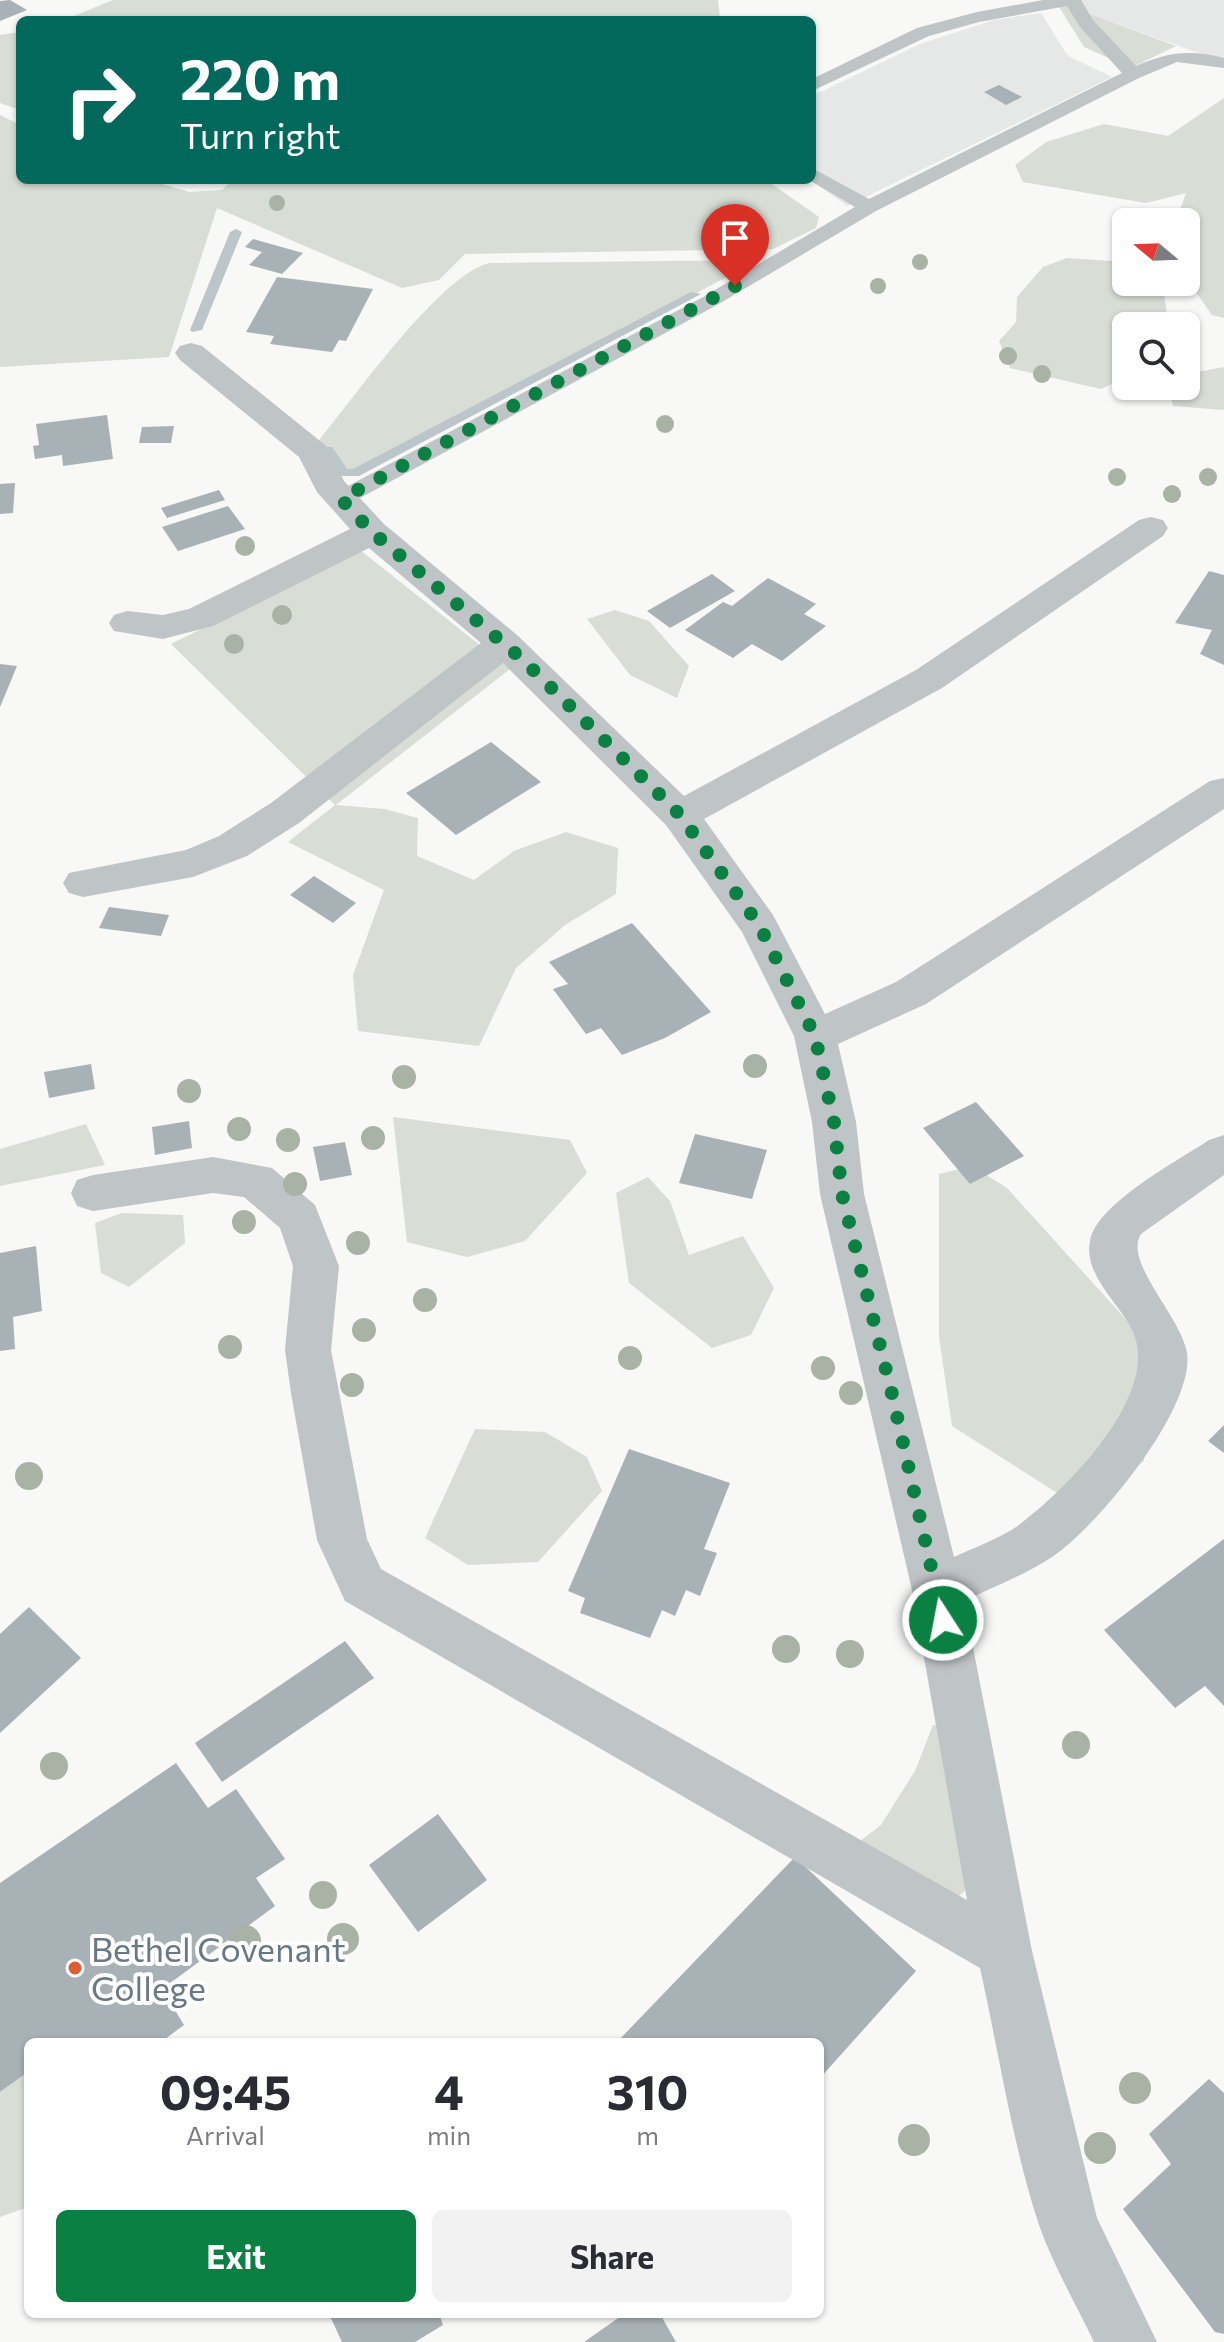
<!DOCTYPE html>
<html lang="en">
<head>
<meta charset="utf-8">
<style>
  :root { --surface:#fff; --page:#f2f2f3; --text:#2b2b33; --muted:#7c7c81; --accent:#0b8043 }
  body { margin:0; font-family:Commissioner,sans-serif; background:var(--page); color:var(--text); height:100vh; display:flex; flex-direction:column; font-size:30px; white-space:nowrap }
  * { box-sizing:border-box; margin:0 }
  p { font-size:26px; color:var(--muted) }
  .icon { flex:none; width:44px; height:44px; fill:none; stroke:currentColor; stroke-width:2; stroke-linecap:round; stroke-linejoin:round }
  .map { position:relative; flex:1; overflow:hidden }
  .sheet { position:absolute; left:24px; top:2038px; width:800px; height:280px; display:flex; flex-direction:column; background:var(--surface); border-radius:12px; box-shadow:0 2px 6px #0004 }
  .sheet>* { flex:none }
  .guide { position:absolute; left:16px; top:16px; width:800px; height:168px; border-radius:12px; box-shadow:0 2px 6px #0004; background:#00695c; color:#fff; overflow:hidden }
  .needle { width:52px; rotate:289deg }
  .tools { position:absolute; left:1112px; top:208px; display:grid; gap:16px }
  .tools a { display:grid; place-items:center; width:88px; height:88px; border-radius:12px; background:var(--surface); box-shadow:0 2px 6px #0004; font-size:40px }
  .pin { position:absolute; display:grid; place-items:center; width:68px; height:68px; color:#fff; margin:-82px -34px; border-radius:50% 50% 50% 0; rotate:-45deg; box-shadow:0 0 8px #0007 }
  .pin .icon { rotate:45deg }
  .me { position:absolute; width:88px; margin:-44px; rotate:349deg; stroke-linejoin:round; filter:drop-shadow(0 0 6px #0008) }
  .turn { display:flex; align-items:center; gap:28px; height:168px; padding:0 32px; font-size:36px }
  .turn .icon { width:104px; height:104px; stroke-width:2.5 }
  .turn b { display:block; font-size:56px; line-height:68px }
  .eta { display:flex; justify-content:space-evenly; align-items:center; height:136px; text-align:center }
  .eta b { font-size:48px; font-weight:700; line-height:56px }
  .action { display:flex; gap:16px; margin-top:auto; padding:16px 32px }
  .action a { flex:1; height:92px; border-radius:12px; background:var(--accent); color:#fff; font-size:32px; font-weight:700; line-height:92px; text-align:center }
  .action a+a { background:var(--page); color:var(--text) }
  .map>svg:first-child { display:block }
  .built { fill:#e6e7e7 }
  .green { fill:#d8ddd5 }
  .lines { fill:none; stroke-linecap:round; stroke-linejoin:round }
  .stream { fill:#bbc5ca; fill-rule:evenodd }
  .building { fill:#a8b1b6 }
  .service { fill:#bfc4c7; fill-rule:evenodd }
  .minor { fill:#bfc4c7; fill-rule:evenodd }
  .tree { fill:#a8b2a5 }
  .route { stroke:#0b8043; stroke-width:14; stroke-dasharray:0 25.2 }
  .poi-dot { fill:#dd5d31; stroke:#fff; stroke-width:3 }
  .labels { text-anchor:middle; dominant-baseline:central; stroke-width:8; stroke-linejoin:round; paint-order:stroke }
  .near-poi-label { font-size:34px; fill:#687885; stroke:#fff; text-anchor:start }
</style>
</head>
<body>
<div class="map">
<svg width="1224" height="2342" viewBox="0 0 1224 2342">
  <rect width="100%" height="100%" fill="#f8f8f6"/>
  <g class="built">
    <path d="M 1082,0 L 1224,0 L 1224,62 L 1078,10 Z"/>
    <path d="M 1041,13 L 1068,56 L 1112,77 L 847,206 L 811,180 L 812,96 L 920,44 L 994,20 Z"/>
  </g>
  <g class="green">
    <path d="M 113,0 L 718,0 L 720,20 L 64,20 Z"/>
    <path d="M 1059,0 L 1082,0 L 1079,10 L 1176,46 L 1131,68 L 1084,47 L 1058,5 Z"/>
    <path d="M 20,32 L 20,110 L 0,103 L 0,35 Z"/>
    <path d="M 1224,98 L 1224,318 L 1212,315 L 1186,278 L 1186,222 L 1176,222 L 1186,193 L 1146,203 L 1023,182 L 1015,165 L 1046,142 L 1104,124 L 1168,136 Z"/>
    <path d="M 0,115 L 20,125 L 20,180 L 149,180 L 189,192 L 222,190 L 233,180 L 766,180 L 819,217 L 816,228 L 773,249 L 465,254 L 439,280 L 402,288 L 217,208 L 169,357 L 0,367 Z"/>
    <path d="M 1067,258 L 1126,262 L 1126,282 L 1154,282 L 1163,288 L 1169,326 L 1126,326 L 1126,377 L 1101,389 L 1010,368 L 999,341 L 1016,322 L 1017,297 L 1043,267 Z"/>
    <path d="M 759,260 L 355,473 L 343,473 L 319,440 C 355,397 439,276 489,263 Z"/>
    <path d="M 1224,367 L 1224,410 L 1173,406 L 1168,387 L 1186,386 L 1187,374 Z"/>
    <path d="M 360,550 L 510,669 L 336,805 L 384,809 L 418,818 L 417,856 L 474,880 L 514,851 L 566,832 L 618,848 L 616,894 L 565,925 L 516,968 L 479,1046 L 358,1031 L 353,975 L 384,890 L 288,842 L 335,805 L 171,644 Z"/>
    <path d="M 615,610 L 649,621 L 689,666 L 677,698 L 630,675 L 587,619 Z"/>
    <path d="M 393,1117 L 570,1140 L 587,1173 L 525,1241 L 467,1257 L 407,1242 Z"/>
    <path d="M 86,1124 L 105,1165 L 0,1186 L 0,1149 Z"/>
    <path d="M 972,1166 L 1007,1188 L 1140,1335 L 1144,1461 L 1079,1507 L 952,1426 L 939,1337 L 939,1174 Z"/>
    <path d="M 648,1177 L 670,1201 L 689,1255 L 743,1236 L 774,1288 L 751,1335 L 712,1348 L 629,1283 L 616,1193 Z"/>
    <path d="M 122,1213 L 183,1215 L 185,1243 L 129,1287 L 101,1273 L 95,1223 Z"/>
    <path d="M 475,1429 L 545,1432 L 587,1457 L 602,1491 L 538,1562 L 468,1565 L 425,1538 Z"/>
    <path d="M 933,1725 L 962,1728 L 980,1879 L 927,1921 L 841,1856 L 881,1825 L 915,1771 Z"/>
    <path d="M 28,2072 L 28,2207 L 0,2217 L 0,2092 Z"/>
  </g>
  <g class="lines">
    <g class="stream">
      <path d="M 236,229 L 242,232 L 202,330 L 192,332 L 190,330 L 230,232 Z"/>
      <path d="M 691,292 L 701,294 L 359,476 L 339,476 L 322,450 L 324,447 L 332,447 L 347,469 L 353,469 Z"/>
    </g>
  </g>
  <g class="building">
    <path d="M 10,0 L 27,10 L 0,21 L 0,1 Z"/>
    <path d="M 999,85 L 1022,97 L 1006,105 L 984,92 Z"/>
    <path d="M 253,239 L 303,253 L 282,274 L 249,265 L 262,252 L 245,247 Z"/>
    <path d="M 277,277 L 373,289 L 346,341 L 339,340 L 332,352 L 270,344 L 274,336 L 246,332 Z"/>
    <path d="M 107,415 L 113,459 L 63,466 L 62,455 L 35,459 L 33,446 L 39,445 L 36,424 Z"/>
    <path d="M 174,426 L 171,443 L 139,443 L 142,427 Z"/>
    <path d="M 15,483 L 13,513 L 0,514 L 0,484 Z"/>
    <path d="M 219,490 L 225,500 L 167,518 L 161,508 Z"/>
    <path d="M 228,506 L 245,529 L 178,551 L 162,527 Z"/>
    <path d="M 1209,571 L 1224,575 L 1224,665 L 1200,654 L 1212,630 L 1175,623 Z"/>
    <path d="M 712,574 L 735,591 L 670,628 L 647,611 Z"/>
    <path d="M 768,578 L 816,604 L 804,614 L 826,626 L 782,661 L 752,644 L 733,658 L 685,630 L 723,602 L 732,606 Z"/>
    <path d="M 0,664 L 17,666 L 0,707 Z"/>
    <path d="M 491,742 L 541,782 L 456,835 L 406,793 Z"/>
    <path d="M 314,876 L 356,903 L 333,923 L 290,895 Z"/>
    <path d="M 109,907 L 169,915 L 161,936 L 99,928 Z"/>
    <path d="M 632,923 L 711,1012 L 665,1038 L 622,1055 L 601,1028 L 586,1034 L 553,989 L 568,984 L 549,962 Z"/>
    <path d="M 91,1064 L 95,1089 L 49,1098 L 44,1072 Z"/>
    <path d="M 976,1102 L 1024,1156 L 970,1184 L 923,1128 Z"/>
    <path d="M 189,1121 L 192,1148 L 155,1155 L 152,1127 Z"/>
    <path d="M 695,1134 L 767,1150 L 752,1199 L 679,1183 Z"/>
    <path d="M 345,1142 L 352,1175 L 320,1181 L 313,1147 Z"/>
    <path d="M 36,1246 L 42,1311 L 13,1317 L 15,1349 L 0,1351 L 0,1253 Z"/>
    <path d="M 1224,1425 L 1224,1453 L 1208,1441 Z"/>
    <path d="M 629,1449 L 730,1483 L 704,1549 L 717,1553 L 700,1596 L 686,1590 L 675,1616 L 662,1610 L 650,1638 L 580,1613 L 585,1598 L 568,1591 Z"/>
    <path d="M 1224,1539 L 1224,1706 L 1205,1686 L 1175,1708 L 1104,1630 Z"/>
    <path d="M 29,1607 L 81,1658 L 0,1733 L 0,1634 Z"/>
    <path d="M 345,1641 L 374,1678 L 222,1782 L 195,1743 Z"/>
    <path d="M 176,1763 L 208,1808 L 236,1789 L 285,1859 L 256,1878 L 275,1906 L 162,1989 L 184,2025 L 161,2042 L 28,2042 L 28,2072 L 0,2092 L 0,1883 Z"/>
    <path d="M 438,1814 L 487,1880 L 418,1932 L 369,1865 Z"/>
    <path d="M 795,1857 L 916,1971 L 820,2078 L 820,2042 L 617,2042 Z"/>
    <path d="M 1209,2079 L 1224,2093 L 1224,2334 L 1215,2332 L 1123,2209 L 1171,2164 L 1149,2134 Z"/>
    <path d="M 329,2314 L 439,2314 L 443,2325 L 415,2342 L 342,2342 Z"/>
    <path d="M 624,2314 L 660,2314 L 676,2342 L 584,2342 Z"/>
  </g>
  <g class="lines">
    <path class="service" d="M 1043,0 L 1081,0 L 1093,20 L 1136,66 C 1167,52 1190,49 1224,58 L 1224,68 L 1177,62 L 1139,78 L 876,211 L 717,305 L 349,504 L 333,504 L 330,499 L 333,494 L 703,297 L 855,207 L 809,180 L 812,180 L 812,168 L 869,199 L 1122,73 L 1080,27 L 1067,6 L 979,22 L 929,36 L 812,91 L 812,79 L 917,28 L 977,12 Z"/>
    <path class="minor" d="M 191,343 L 202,346 L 325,445 L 344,481 L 384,524 L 517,635 L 684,796 L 916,670 L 1139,520 L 1151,517 L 1163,520 L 1168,528 L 1163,536 L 942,688 L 704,819 L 773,915 L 825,1014 L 896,982 L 1210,781 L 1224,778 L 1224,809 L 926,1004 L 838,1044 L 856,1122 L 864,1194 L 954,1557 C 975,1547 1001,1538 1019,1525 C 1066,1490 1161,1395 1133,1332 C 1121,1304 1083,1276 1090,1241 C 1097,1203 1178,1161 1209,1140 L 1224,1135 L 1224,1175 L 1141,1234 C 1123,1262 1181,1316 1187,1353 C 1195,1409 1096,1528 1052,1557 C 1025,1575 993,1587 964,1601 L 1032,1951 L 1097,2218 L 1157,2342 L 1094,2342 C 1076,2304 1053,2265 1039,2225 C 1012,2143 999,2053 980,1968 L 345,1601 L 317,1540 L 291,1393 L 285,1350 L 293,1266 L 280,1228 L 244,1197 L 213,1193 L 93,1211 L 77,1206 L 71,1193 L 77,1180 L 93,1175 L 213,1157 L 272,1168 L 315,1205 L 339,1266 L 331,1350 L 367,1539 L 381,1569 L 967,1900 L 912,1590 L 820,1194 L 812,1122 L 794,1036 L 742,932 L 666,825 L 503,663 L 299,823 L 247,856 L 193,877 L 83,897 L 69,893 L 63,883 L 69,873 L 186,850 L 219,836 L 271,803 L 481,643 L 369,548 L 213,626 L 163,639 L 114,631 L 109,623 L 114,615 L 127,611 L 163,615 L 189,609 L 350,529 L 317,492 L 299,457 L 180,360 L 175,353 L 180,346 Z"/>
  </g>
  <g class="tree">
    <circle cx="277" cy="203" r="8"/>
    <circle cx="920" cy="262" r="8"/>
    <circle cx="878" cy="286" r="8"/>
    <circle cx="1008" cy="356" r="9"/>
    <circle cx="1042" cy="374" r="9"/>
    <circle cx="665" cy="424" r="9"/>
    <circle cx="1117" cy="477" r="9"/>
    <circle cx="1208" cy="477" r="9"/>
    <circle cx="1172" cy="494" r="9"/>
    <circle cx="245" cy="546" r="10"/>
    <circle cx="282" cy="615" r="10"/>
    <circle cx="234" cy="644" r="10"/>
    <circle cx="755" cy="1066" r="12"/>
    <circle cx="404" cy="1077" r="12"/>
    <circle cx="189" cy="1091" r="12"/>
    <circle cx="239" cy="1129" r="12"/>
    <circle cx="373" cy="1138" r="12"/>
    <circle cx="288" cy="1140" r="12"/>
    <circle cx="295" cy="1184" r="12"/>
    <circle cx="244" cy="1222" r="12"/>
    <circle cx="358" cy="1243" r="12"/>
    <circle cx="425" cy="1300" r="12"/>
    <circle cx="364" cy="1330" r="12"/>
    <circle cx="230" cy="1347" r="12"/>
    <circle cx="630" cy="1358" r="12"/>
    <circle cx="823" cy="1368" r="12"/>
    <circle cx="352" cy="1385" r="12"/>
    <circle cx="851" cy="1393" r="12"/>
    <circle cx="29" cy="1476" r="14"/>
    <circle cx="786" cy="1649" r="14"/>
    <circle cx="850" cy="1654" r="14"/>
    <circle cx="1076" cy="1745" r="14"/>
    <circle cx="54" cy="1766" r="14"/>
    <circle cx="323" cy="1895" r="14"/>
    <circle cx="343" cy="1939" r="16"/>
    <circle cx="245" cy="1941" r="16"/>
    <circle cx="1135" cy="2088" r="16"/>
    <circle cx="914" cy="2140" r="16"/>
    <circle cx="1100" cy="2148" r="16"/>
  </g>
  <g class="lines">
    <path class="route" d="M 735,286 L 341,499 L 372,532 L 522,659 L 659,794 L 680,815 L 759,925 L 815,1036 L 834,1122 L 842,1194 L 892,1394 L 943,1620"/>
  </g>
  <circle class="poi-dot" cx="75" cy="1968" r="8"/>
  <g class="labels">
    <g class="near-poi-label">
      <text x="91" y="1948">Bethel Covenant<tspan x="91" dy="39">College</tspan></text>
    </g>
  </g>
</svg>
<div class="tools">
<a><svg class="needle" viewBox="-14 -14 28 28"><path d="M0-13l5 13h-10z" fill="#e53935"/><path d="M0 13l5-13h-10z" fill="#7c7c81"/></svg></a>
<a><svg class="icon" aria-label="search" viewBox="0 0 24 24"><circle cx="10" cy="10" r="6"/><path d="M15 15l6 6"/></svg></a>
</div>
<div class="pin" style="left:735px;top:286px;background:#d93025"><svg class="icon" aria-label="arrive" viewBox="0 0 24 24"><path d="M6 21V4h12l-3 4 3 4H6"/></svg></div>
<svg class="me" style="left:943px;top:1620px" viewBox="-20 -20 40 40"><circle r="17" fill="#0b8043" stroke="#fff" stroke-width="3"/><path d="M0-11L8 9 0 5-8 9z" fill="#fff"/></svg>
<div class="guide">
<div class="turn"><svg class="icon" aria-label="right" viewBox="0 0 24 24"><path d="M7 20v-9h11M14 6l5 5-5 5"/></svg><div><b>220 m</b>Turn right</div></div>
</div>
<section class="sheet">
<div class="eta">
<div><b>09:45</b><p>Arrival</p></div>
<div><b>4</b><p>min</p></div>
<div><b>310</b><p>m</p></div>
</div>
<div class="action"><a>Exit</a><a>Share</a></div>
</section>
</div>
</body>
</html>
